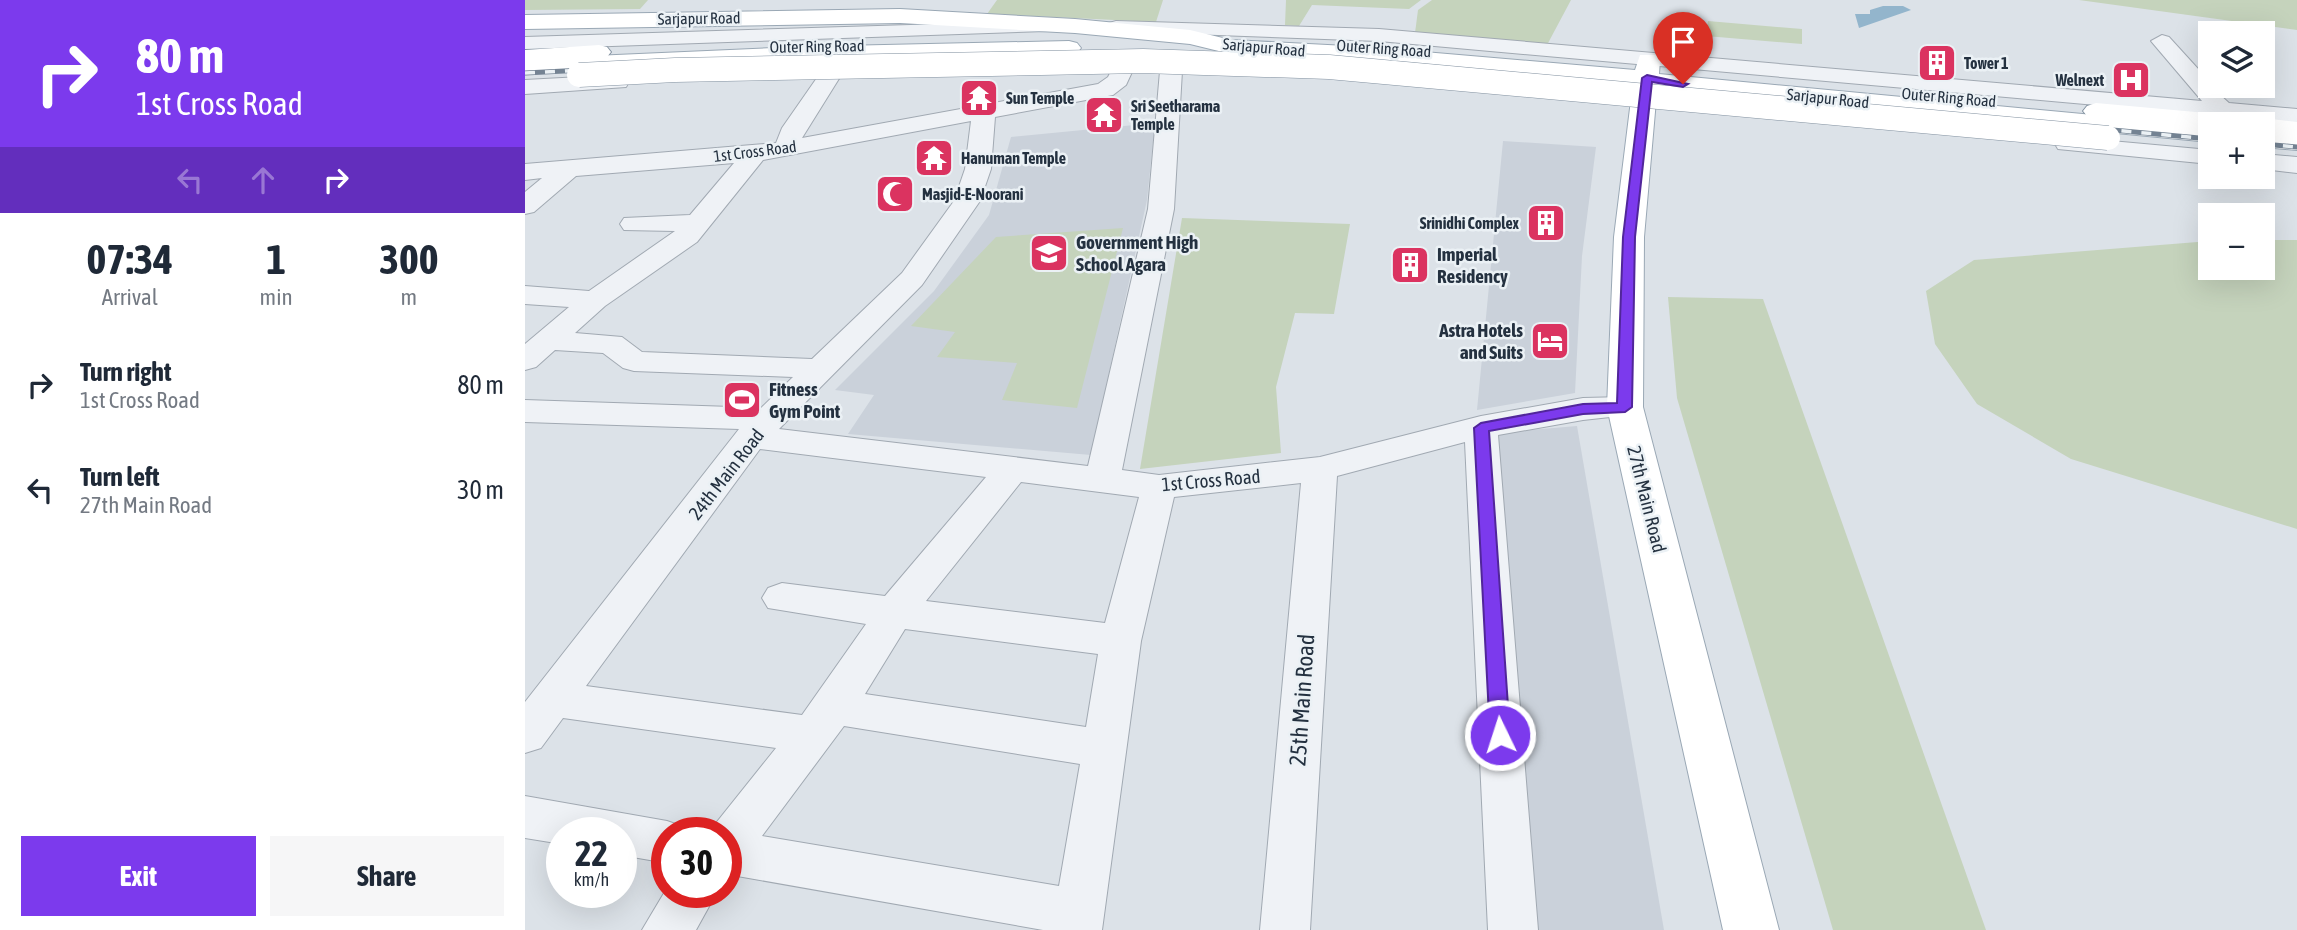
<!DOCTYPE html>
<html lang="en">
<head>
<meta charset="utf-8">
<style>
  :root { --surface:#fff; --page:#f6f6f7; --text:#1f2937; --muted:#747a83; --accent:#7c3aed }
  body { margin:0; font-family:"Asap Condensed",sans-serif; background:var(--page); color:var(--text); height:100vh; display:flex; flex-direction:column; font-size:26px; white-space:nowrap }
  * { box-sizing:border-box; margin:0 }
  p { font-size:23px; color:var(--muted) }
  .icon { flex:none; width:38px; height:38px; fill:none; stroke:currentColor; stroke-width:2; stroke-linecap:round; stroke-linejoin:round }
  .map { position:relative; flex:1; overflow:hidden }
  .panel { display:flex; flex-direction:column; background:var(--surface); width:525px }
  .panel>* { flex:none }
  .hud { background:#7c3aed; color:#fff; overflow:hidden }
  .buttons { position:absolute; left:1673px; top:21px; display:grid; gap:14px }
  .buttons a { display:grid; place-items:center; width:77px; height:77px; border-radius:0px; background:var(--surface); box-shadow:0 7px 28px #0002; font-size:35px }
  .speed { position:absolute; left:21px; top:817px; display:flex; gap:14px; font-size:35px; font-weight:700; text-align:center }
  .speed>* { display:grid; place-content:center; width:91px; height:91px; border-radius:50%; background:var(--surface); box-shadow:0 7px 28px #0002; line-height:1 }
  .speed small { font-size:18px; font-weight:400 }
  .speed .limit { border:10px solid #d22; background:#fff; color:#111 }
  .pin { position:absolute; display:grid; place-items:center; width:60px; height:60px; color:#fff; margin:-72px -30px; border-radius:50% 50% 50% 0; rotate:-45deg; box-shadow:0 0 7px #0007 }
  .pin .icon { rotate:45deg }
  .me { position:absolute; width:77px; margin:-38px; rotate:356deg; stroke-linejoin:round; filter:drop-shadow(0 0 5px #0008) }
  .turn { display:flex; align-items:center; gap:24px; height:147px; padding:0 21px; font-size:32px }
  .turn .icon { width:91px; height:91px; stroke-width:2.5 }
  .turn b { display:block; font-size:49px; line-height:60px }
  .lanes { display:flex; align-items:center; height:66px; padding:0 21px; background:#0003; justify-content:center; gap:35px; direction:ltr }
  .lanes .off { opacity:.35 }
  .eta { display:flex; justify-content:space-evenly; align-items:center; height:119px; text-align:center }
  .eta b { font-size:42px; font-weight:700; line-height:49px }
  .primary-button { display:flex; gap:14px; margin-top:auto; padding:14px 21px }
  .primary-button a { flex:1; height:80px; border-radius:0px; background:var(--accent); color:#fff; font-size:28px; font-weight:700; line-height:80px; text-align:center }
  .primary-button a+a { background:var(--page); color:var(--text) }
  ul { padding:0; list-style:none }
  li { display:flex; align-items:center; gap:21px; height:105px; padding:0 21px }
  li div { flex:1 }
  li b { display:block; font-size:26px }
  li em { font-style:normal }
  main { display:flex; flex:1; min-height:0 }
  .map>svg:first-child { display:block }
  .built { fill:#cad1da }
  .green { fill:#c5d3bc }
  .water { fill:#93b5cc }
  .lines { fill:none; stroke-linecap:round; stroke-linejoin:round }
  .minor-casing { stroke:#a1a9b2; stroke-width:2 }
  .major-casing { stroke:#9aa8b5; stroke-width:2 }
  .highway-casing { stroke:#8291a0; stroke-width:2 }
  .minor { fill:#eff2f6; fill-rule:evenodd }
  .major { fill:#fff; fill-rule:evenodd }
  .highway { fill:#fff; fill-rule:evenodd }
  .rail-casing { stroke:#748393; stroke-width:5 }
  .rail { stroke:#ebf1f5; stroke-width:3.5; stroke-dasharray:10; stroke-linecap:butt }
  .highway-bridge-casing { stroke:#8291a0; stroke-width:25; stroke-linecap:butt }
  .highway-bridge { stroke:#fff; stroke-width:24 }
  .route { fill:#7c3aed; stroke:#51269a; stroke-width:2 }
  .labels { text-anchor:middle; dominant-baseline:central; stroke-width:5; stroke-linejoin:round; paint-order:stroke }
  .far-street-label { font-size:16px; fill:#243140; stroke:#ebf1f5 }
  .far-poi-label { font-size:16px; font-weight:bold; fill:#243140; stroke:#ebf1f5; text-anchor:start }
  .poi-label { font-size:19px; font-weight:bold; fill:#243140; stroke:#ebf1f5; text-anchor:start }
  .street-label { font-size:19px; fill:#243140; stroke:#ebf1f5 }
  .near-street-label { font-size:23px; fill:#243140; stroke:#ebf1f5 }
</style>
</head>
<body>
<main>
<section class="panel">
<div class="hud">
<div class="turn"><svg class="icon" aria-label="right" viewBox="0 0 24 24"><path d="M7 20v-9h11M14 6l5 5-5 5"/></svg><div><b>80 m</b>1st Cross Road</div></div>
<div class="lanes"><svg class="icon off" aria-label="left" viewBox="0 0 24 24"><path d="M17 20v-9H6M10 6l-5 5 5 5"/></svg><svg class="icon off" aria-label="ahead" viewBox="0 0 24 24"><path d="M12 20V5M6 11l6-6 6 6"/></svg><svg class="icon" aria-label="right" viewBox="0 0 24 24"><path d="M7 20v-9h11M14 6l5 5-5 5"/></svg></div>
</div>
<div class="eta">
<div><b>07:34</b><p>Arrival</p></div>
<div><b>1</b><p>min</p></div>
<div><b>300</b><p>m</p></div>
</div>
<ul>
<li><svg class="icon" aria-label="right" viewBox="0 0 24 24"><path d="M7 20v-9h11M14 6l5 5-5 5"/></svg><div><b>Turn right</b><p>1st Cross Road</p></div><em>80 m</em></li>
<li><svg class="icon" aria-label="left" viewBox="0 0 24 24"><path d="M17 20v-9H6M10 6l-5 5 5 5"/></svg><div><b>Turn left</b><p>27th Main Road</p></div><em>30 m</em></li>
</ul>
<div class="primary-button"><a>Exit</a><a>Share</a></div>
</section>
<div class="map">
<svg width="1772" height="930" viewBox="0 0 1772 930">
  <rect width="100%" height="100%" fill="#dce2e8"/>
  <g class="built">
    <path d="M 630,123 L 622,200 L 566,455 L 323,434 L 349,395 L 310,390 L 409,291 L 464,215 L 486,137 Z"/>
    <path d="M 978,141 L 1071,147 L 1057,256 L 1050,393 L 952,410 Z"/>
    <path d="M 1052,426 L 1139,930 L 1010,930 L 969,433 Z"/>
  </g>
  <g class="green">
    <path d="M 0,0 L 123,0 L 115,9 L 0,10 Z"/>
    <path d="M 472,0 L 638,0 L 631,22 L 462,14 Z"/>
    <path d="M 761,0 L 896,0 L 884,9 L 787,5 L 774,26 L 760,25 Z"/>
    <path d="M 907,0 L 1046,0 L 1022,45 L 890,33 L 893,10 Z"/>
    <path d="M 1554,0 L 1772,0 L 1772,30 Z"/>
    <path d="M 1183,21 L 1277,29 L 1277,44 L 1181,36 Z"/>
    <path d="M 657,218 L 825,224 L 809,314 L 770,313 L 751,387 L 756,453 L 615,469 Z"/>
    <path d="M 598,228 L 552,408 L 477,400 L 492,363 L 412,357 L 430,332 L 386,326 L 471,237 Z"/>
    <path d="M 1738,240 L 1772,240 L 1772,529 L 1546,459 L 1452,404 L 1410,344 L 1401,291 L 1449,260 L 1685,241 L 1685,268 L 1738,268 Z"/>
    <path d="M 1143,297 L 1238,299 L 1461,930 L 1308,930 L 1152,398 Z"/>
  </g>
  <path class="water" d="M 1358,6 L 1378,6 L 1386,10 L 1334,28 L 1330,14 L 1345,14 L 1345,10 Z"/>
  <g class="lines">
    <g class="minor-casing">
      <g id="minor">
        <path d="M 514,21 L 521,23 L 524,27 L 521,31 L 0,49 L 0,37 Z"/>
        <path d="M 591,21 L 854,29 L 1677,101 L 1626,41 L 1637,35 L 1644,37 L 1685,82 L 1685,86 L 1704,103 L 1772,109 L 1772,123 L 854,41 L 584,31 L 581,27 L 584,23 Z"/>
        <path d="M 646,64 L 657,71 L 649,209 L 597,470 L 634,475 L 795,457 L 956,416 L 1058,398 L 1100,397 L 1112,400 L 1117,407 L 1112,414 L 1058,420 L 973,435 L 1013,930 L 963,930 L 940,442 L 812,476 L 785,930 L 735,930 L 776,483 L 649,497 L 616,641 L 577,930 L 518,930 L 201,874 L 201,833 L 183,833 L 251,748 L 38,718 L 16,748 L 0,753 L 0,702 L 214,429 L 0,422 L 0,400 L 236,408 L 268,377 L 109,371 L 98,368 L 78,353 L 30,350 L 11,367 L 0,370 L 0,344 L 44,307 L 0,304 L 0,286 L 64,291 L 150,231 L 99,230 L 95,224 L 99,218 L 165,215 L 209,163 L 51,176 L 9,212 L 0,214 L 0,192 L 17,178 L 0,180 L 0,164 L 251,143 L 257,128 L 296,72 L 304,70 L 315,77 L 277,138 L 573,84 L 583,77 L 588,67 L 604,67 L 607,72 L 601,85 L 588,95 L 470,117 L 466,169 L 455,201 L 397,285 L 254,429 L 563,466 L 623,209 L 635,71 ZM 446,121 L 440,169 L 429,201 L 377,273 L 287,359 L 117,352 L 97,337 L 50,333 L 80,306 L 172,242 L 238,160 ZM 235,449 L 461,477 L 360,596 L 257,583 L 243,588 L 237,598 L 243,608 L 341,624 L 277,715 L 61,686 ZM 496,482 L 614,497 L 580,623 L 401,601 ZM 380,629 L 573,654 L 561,727 L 340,694 ZM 319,726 L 555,764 L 534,886 L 237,836 Z"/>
        <path d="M 93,75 L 101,77 L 104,82 L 101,87 L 0,94 L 0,80 Z"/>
        <path d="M 1542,137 L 1685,150 L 1685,164 L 1533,149 L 1530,144 L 1533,139 Z"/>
        <path d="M 1738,154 L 1772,157 L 1772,173 L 1738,169 Z"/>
        <path d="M 0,796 L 142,821 L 159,827 L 162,833 L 142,833 L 142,863 L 96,855 L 96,833 L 37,833 L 37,844 L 0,838 Z"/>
        <path d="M 142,888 L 142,892 L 192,892 L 171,930 L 117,930 Z"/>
      </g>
    </g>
    <g class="major-casing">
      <g id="major">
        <path d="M 375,9 L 550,19 L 665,30 L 706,40 L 841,47 L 1110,70 L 1115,55 L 1131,55 L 1135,60 L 1134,74 L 1685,126 L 1685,142 L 1132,89 L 1119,237 L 1118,407 L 1254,930 L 1198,930 L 1082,407 L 1089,237 L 1108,84 L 841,61 L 706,54 L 665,44 L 550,33 L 375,23 L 0,29 L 0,15 Z"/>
        <path d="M 544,41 L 552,43 L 556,48 L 552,53 L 0,73 L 0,59 L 270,47 Z"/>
        <path d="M 1738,131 L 1772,134 L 1772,150 L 1738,147 Z"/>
      </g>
    </g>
    <g class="highway-casing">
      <g id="highway">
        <path d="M 74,45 L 82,47 L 86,52 L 82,57 L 0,64 L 0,50 Z"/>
        <path d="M 1571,103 L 1715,116 L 1727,123 L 1738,118 L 1772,122 L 1772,138 L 1738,134 L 1738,124 L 1685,124 L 1685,129 L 1562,116 L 1558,111 L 1562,106 Z"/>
      </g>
    </g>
    <use href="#minor" class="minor"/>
    <use href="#major" class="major"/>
    <use href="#highway" class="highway"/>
    <g class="rail-casing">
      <g id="rail">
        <path d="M 0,73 L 156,65 L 473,59 L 766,57 L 874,64 L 1685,139"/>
        <path d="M 1738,144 L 1772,147"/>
      </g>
    </g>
    <use href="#rail" class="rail"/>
    <g class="highway-bridge-casing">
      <path id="highway-bridge" d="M 54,75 L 150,70 L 618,61 L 804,67 L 1583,138"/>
    </g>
    <use href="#highway-bridge" class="highway-bridge"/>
  </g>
  <path class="route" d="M 1122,75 L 1163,84 L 1158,87 L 1127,82 L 1110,237 L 1107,407 L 1100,412 L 1058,414 L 964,431 L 985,735 L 983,741 L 968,741 L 965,735 L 949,428 L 956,423 L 1058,404 L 1092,403 L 1098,237 L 1117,78 Z"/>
  <defs>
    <g id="building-square" transform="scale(2.0125)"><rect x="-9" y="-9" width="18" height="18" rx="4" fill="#db3360" stroke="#ebf1f5"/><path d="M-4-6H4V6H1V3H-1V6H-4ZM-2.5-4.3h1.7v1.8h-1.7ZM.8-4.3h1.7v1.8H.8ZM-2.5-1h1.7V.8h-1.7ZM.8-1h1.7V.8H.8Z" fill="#fff"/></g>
    <g id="hospital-square" transform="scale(2.0125)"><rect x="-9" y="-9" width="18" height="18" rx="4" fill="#db3360" stroke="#ebf1f5"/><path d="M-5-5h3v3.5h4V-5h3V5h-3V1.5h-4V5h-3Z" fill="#fff"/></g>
    <g id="temple-square" transform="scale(2.0125)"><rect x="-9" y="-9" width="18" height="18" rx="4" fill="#db3360" stroke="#ebf1f5"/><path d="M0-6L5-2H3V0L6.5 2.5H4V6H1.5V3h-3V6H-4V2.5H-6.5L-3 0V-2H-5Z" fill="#fff"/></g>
    <g id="mosque-square" transform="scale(2.0125)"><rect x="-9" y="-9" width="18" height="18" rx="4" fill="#db3360" stroke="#ebf1f5"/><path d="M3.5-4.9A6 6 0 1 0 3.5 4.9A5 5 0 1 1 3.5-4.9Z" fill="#fff"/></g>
    <g id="school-square" transform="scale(2.0125)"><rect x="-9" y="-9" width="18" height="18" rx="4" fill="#db3360" stroke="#ebf1f5"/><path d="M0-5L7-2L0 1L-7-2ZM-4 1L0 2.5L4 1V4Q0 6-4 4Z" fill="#fff"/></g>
    <g id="hotel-square" transform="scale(2.0125)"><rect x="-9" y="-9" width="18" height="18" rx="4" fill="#db3360" stroke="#ebf1f5"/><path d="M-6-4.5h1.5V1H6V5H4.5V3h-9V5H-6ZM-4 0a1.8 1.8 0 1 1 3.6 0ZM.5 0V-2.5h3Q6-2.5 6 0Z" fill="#fff"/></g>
    <g id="stadium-square" transform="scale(2.0125)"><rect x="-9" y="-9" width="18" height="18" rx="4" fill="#db3360" stroke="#ebf1f5"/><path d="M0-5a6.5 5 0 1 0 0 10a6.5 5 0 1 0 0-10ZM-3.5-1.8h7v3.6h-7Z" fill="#fff"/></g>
  </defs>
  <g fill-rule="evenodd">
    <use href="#building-square" x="1412" y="63"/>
    <use href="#hospital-square" x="1606" y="80"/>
    <use href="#temple-square" x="454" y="98"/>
    <use href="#temple-square" x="579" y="115"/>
    <use href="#temple-square" x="409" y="158"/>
    <use href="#mosque-square" x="370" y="194"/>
    <use href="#building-square" x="1021" y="223"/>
    <use href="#school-square" x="524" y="253"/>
    <use href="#building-square" x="885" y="265"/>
    <use href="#hotel-square" x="1025" y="341"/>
    <use href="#stadium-square" x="217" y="400"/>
  </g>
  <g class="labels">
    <g class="far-street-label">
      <text transform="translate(174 18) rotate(-1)">Sarjapur Road</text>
      <text transform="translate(292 46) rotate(-1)">Outer Ring Road</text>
      <text transform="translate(739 47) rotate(5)">Sarjapur Road</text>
      <text transform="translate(859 48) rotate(4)">Outer Ring Road</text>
      <text transform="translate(1424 97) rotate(5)">Outer Ring Road</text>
      <text transform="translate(1303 98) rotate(6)">Sarjapur Road</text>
      <text transform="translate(230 151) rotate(-7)">1st Cross Road</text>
    </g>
    <g class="far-poi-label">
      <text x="1439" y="63">Tower 1</text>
      <text x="1579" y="80" text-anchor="end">Welnext</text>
      <text x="481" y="98">Sun Temple</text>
      <text x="606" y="106">Sri Seetharama<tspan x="606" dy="18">Temple</tspan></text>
      <text x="436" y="158">Hanuman Temple</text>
      <text x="397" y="194">Masjid-E-Noorani</text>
      <text x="994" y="223" text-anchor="end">Srinidhi Complex</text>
    </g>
    <g class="poi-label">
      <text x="551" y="242">Government High<tspan x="551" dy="22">School Agara</tspan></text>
      <text x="912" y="254">Imperial<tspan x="912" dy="22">Residency</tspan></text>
      <text x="998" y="330" text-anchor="end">Astra Hotels<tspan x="998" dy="22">and Suits</tspan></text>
      <text x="244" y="389">Fitness<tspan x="244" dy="22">Gym Point</tspan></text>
    </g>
    <g class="street-label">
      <text transform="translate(201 474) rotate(-52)">24th Main Road</text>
      <text transform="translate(686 480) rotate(-5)">1st Cross Road</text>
      <text transform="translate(1122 499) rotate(76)">27th Main Road</text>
    </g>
    <g class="near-street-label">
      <text transform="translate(777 700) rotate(-86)">25th Main Road</text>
    </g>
  </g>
</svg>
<div class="buttons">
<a><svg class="icon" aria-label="layers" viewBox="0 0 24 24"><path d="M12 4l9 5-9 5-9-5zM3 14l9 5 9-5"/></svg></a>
<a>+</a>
<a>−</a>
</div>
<div class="speed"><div>22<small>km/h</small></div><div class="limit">30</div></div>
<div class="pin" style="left:1158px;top:84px;background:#d93025"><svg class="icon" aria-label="arrive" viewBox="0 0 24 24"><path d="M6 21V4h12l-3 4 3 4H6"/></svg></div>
<svg class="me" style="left:975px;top:735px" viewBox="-20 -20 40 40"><circle r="17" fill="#7c3aed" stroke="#fff" stroke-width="3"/><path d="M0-11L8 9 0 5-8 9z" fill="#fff"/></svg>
</div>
</main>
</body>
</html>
